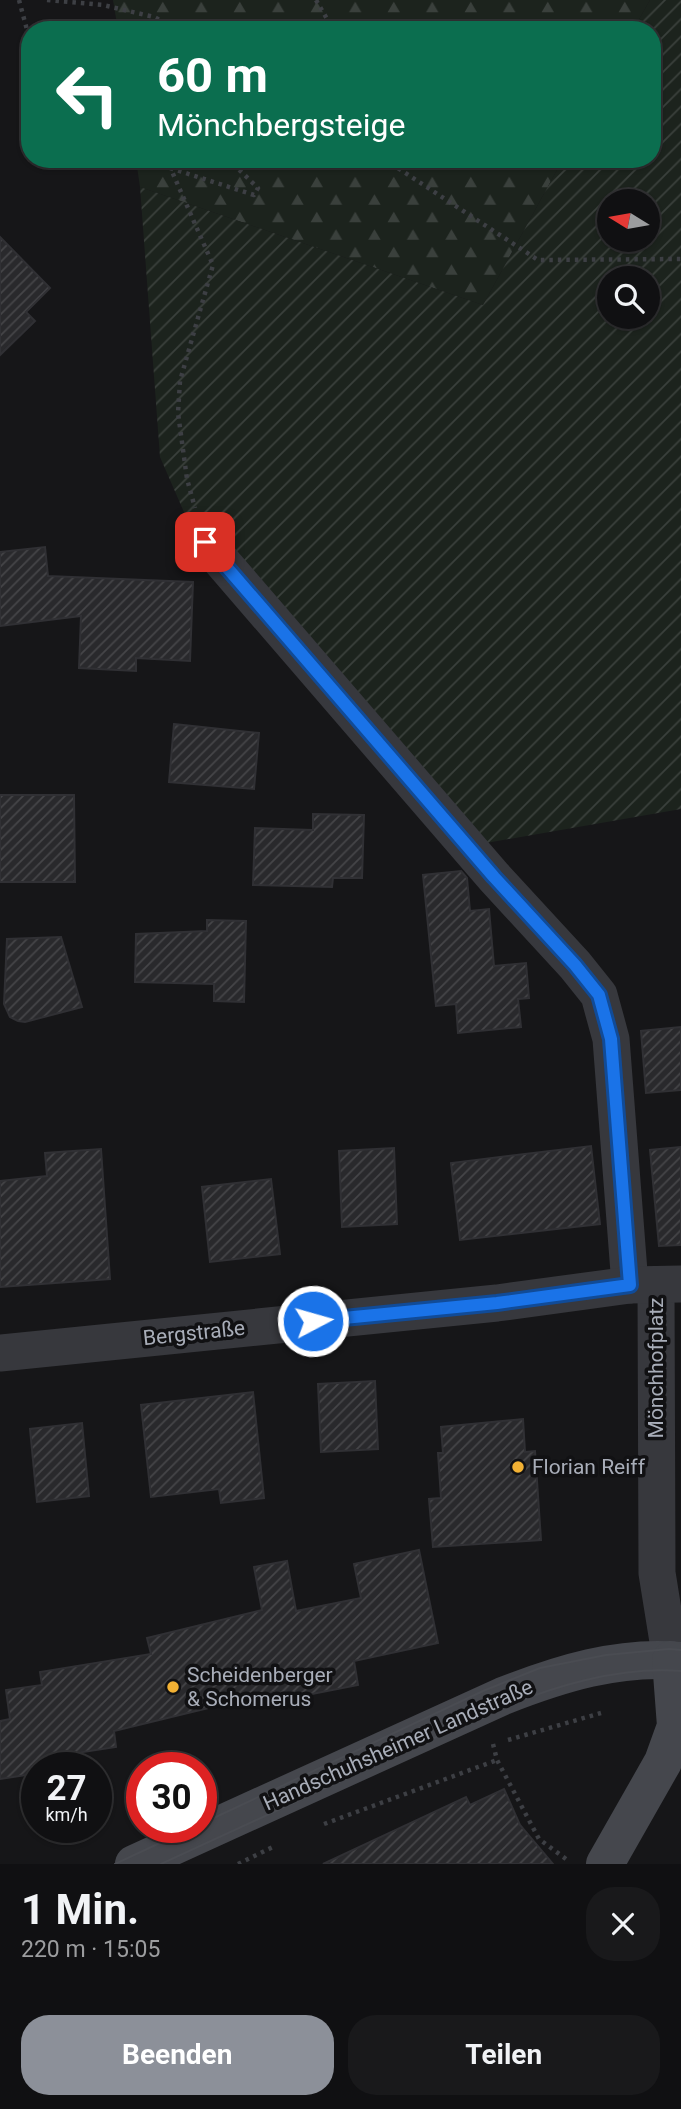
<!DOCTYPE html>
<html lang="de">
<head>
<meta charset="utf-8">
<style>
  :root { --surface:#101012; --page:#19191b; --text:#f1f3f6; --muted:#9c9d9f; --line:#303032; --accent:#8c9099 }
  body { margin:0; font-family:Roboto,sans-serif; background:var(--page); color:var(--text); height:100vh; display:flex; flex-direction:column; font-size:26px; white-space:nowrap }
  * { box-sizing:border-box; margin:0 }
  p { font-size:23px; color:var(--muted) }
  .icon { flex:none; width:38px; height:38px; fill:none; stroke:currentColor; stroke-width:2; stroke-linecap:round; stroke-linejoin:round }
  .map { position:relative; height:1864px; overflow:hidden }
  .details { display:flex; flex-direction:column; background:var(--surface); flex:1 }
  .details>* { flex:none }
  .top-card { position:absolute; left:21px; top:21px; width:640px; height:147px; border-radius:28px; box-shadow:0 2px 5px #0004,0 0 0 2px var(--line); background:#0b6e4f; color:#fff; overflow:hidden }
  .needle { width:46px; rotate:281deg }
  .buttons { position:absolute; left:597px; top:189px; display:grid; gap:14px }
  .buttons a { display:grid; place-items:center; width:63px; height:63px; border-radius:50%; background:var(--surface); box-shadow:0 2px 5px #0004,0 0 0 2px var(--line); font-size:35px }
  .speed { position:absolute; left:21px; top:1752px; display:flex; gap:14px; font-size:35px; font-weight:700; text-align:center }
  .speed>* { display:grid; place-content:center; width:91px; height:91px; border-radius:50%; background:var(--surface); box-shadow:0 2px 5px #0004,0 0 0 2px var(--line); line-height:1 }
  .speed small { font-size:18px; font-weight:400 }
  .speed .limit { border:10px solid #d22; background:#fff; color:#111 }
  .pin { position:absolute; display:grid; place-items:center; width:60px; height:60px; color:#fff; margin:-30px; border-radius:14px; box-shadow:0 4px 10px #0006 }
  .me { position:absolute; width:77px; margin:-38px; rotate:84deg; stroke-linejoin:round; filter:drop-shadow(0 0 5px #0008) }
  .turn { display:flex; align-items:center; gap:24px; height:147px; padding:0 21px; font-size:32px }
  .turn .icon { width:91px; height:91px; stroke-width:2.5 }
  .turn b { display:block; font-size:49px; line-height:60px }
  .round { display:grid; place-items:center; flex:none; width:74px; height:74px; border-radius:28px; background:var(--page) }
  .overview { display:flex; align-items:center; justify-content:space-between; height:119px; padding:0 21px }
  h1 { font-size:42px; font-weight:700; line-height:52px }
  .cta { display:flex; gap:14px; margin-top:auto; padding:14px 21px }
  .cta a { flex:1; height:80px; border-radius:28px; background:var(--accent); color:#fff; font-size:28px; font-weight:700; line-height:80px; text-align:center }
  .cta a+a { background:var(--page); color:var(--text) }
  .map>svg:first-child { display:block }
  .forest { fill:url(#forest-firs) }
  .garden { fill:url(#garden-furrows); fill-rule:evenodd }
  .building { fill:url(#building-hatch); stroke:#303034; stroke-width:2 }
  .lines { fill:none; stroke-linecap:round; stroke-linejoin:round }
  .path { stroke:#3d3f44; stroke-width:4.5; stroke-dasharray:3.5 5; stroke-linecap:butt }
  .street { stroke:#37383d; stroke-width:37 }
  .secondary { stroke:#45474d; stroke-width:38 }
  .tram { stroke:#4a4c52; stroke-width:2 }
  .route-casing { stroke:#114b97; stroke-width:18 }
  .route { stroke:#1a73e8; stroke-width:12 }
  .poi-dot { fill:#f2b134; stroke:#111113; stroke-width:2.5 }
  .labels { text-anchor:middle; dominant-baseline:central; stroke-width:7; stroke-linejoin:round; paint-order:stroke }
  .street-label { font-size:21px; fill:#a8adb8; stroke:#111113 }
  .poi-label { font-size:21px; fill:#a8adb8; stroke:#111113; text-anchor:start }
</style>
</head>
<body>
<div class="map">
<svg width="681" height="1864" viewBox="0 0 681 1864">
  <defs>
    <pattern id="forest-firs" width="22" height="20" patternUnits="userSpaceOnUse" patternTransform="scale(1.75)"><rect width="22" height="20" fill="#1c231d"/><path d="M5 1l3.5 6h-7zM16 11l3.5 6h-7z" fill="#3a403c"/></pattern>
    <pattern id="garden-furrows" width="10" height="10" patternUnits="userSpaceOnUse" patternTransform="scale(1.75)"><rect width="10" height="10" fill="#1c231d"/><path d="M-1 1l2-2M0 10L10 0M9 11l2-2" fill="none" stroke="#3a403c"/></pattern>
    <pattern id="building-hatch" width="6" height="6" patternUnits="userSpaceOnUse" patternTransform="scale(1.75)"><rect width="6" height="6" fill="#29292c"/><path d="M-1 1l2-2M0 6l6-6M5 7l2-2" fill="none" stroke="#454548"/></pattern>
  </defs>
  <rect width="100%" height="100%" fill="#161618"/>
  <g class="forest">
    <path d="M 113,0 L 650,0 L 633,30 L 118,30 Z"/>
    <path d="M 136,159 L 563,159 L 483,305 L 140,187 Z"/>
  </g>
  <path class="garden" d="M 650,0 L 681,0 L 681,809 L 486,843 L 204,558 L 160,457 L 140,187 L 483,305 L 563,159 L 653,159 L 653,30 L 633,30 ZM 609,201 L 648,201 L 648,240 L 609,240 ZM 609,278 L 648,278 L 648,317 L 609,317 Z"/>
  <g class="building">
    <path d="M 0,237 L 50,288 L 26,312 L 35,321 L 0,355 Z"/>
    <path d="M 45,547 L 48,576 L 193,582 L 190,661 L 136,658 L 136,671 L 79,668 L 81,616 L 0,626 L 0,552 Z"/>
    <path d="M 174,724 L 259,733 L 254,789 L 169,782 Z"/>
    <path d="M 0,795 L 74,795 L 75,882 L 0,882 Z"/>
    <path d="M 313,814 L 364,815 L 362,878 L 333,878 L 332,887 L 253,885 L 255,828 L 313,830 Z"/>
    <path d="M 461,871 L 467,878 L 470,911 L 489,909 L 494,966 L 526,963 L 529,998 L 518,999 L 521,1027 L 458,1033 L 456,1004 L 436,1006 L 423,875 Z"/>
    <path d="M 207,920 L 246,921 L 244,1002 L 214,1001 L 214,984 L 135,982 L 136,934 L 207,931 Z"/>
    <path d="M 61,937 L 82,1007 L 25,1022 L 18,1021 L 10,1017 L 4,1004 L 7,939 Z"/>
    <path d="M 681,1027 L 681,1090 L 646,1093 L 641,1031 Z"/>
    <path d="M 591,1146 L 600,1224 L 460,1240 L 451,1163 Z"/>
    <path d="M 681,1147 L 681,1245 L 659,1246 L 650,1150 Z"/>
    <path d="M 394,1148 L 397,1224 L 342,1227 L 339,1151 Z"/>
    <path d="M 101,1149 L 110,1279 L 0,1287 L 0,1181 L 47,1176 L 45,1153 Z"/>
    <path d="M 271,1179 L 280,1254 L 210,1262 L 202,1187 Z"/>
    <path d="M 375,1381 L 378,1449 L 321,1452 L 318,1384 Z"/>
    <path d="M 253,1392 L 264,1498 L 221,1503 L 219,1489 L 151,1497 L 141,1405 Z"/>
    <path d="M 523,1419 L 525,1452 L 535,1451 L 541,1540 L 433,1547 L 429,1499 L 441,1498 L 438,1453 L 443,1453 L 441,1427 Z"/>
    <path d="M 82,1423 L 89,1496 L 37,1502 L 30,1429 Z"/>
    <path d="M 419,1550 L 438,1643 L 354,1661 L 358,1685 L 276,1701 L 274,1692 L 114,1731 L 116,1747 L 70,1754 L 71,1760 L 32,1766 L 33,1774 L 0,1779 L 0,1721 L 10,1719 L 6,1690 L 42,1685 L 40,1672 L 151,1654 L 147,1638 L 262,1610 L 254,1567 L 287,1561 L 296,1611 L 361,1598 L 354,1564 Z"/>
    <path d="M 504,1789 L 520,1825 L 553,1864 L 323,1864 L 466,1797 L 470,1805 Z"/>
  </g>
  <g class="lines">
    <g class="path">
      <path d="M 19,0 L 30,41"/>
      <path d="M 47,0 L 103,5 L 154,17 L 180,30"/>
      <path d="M 316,0 L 327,19 L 338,30"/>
      <path d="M 164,159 L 170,167 L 213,265 L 180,381 L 178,413 L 187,479 L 195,508"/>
      <path d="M 384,159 L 538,260 L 681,259"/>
      <path d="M 170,168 L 254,195 L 258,188 L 228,159"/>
      <path d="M 508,1740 L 601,1713"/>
      <path d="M 493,1744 L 497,1760 L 539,1839 L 566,1859"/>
      <path d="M 324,1824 L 497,1760"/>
      <path d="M 238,1864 L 275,1846"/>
    </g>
    <g class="street">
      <path d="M 205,542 L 494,877 L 575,965 L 599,995 L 611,1039 L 630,1285"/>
      <path d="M 656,1285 L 657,1573 L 671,1660"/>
      <path d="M 0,1353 L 497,1303 L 630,1285 L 681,1284"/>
    </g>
    <g class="secondary">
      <path d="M 134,1864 L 503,1696 C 559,1674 619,1655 681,1661"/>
      <path d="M 605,1864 L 663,1762 L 676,1726 L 671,1660"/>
    </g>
    <g class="tram">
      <path d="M 201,1824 L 483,1691 L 540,1668 L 606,1655 L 669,1649 L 681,1650"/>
      <path d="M 115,1864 L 194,1827"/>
      <path d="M 161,1864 L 495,1710 C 553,1687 617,1666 681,1671"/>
    </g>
  </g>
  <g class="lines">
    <g class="route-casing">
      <path id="route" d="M 205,542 L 494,877 L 575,965 L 599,995 L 611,1039 L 630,1285 L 497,1303 L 313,1321"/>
    </g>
    <use href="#route" class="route"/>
  </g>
  <g class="poi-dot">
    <circle cx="518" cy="1467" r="7"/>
    <circle cx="173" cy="1687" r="7"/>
  </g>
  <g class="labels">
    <g class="street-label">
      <text transform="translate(194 1333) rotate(-6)">Bergstraße</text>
      <text transform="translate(656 1368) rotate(-90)">Mönchhofplatz</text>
      <text transform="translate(398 1745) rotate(-24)">Handschuhsheimer Landstraße</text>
    </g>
    <g class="poi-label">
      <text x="532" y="1467">Florian Reiff</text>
      <text x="187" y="1675">Scheidenberger<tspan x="187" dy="24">&amp; Schomerus</tspan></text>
    </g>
  </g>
</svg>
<div class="buttons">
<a><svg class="needle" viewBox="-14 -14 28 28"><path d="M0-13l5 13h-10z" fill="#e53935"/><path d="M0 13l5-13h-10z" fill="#9c9d9f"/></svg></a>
<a><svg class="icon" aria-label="search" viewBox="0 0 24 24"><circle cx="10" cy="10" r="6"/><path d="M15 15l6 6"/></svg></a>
</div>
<div class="speed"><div>27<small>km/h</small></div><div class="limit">30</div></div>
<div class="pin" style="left:205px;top:542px;background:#d93025"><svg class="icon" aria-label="arrive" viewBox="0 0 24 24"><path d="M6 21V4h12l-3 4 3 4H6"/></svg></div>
<svg class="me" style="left:313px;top:1321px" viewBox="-20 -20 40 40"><circle r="17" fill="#1a73e8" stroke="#fff" stroke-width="3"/><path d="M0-11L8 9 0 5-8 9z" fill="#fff"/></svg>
<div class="top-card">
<div class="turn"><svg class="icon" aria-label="left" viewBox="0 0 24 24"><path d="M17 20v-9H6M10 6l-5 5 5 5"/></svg><div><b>60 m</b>Mönchbergsteige</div></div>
</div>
</div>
<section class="details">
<div class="overview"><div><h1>1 Min.</h1><p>220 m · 15:05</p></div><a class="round"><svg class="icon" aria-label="close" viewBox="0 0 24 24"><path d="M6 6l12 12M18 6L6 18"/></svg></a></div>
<div class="cta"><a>Beenden</a><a>Teilen</a></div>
</section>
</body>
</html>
